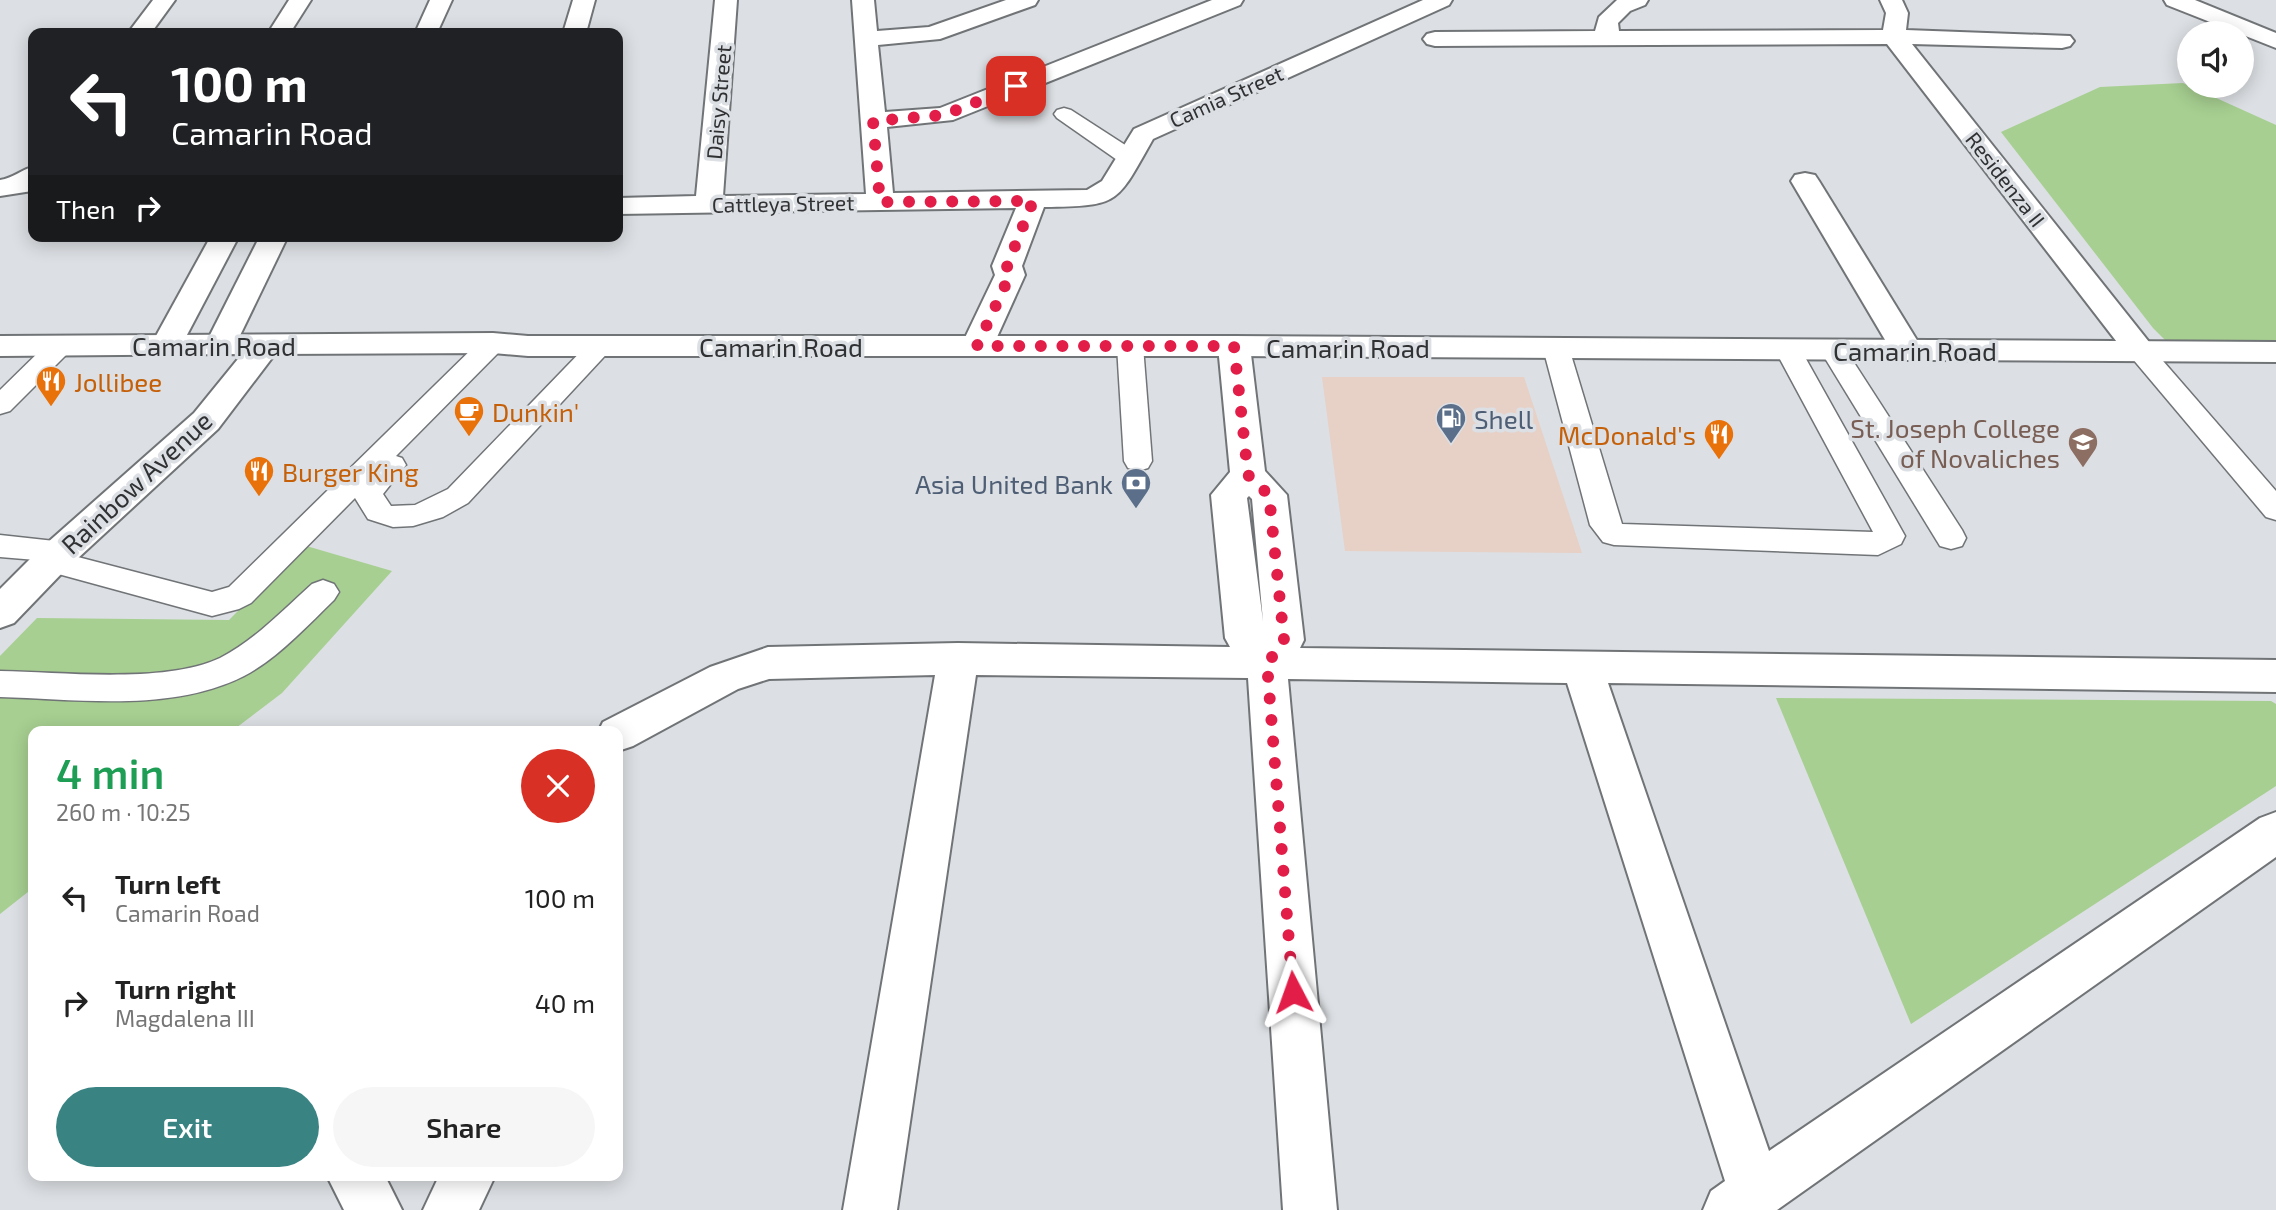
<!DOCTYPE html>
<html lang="en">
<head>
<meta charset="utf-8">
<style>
  :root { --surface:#fff; --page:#f6f6f6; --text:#222; --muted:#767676; --accent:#3a8383 }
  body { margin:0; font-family:"Exo 2",sans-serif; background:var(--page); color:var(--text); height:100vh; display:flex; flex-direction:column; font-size:26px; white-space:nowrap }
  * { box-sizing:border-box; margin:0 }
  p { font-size:23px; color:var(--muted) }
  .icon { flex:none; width:38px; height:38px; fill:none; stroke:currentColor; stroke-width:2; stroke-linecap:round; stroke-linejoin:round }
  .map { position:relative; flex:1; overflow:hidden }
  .panel { position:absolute; left:28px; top:726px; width:595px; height:455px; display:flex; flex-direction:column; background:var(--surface); border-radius:14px; box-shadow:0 4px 18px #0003 }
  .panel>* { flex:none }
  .guide { position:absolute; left:28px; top:28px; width:595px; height:214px; border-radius:14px; box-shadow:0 4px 18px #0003; background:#202124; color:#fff; overflow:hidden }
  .fabs { position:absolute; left:2177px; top:21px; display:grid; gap:14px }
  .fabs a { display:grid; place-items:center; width:77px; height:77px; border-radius:50%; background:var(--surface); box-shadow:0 4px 18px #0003; font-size:35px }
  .pin { position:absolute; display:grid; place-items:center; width:60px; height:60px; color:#fff; margin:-30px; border-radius:14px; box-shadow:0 4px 10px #0006 }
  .me { position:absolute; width:77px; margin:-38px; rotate:356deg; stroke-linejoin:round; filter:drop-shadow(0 0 5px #0008) }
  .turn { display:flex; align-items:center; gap:24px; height:147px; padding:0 28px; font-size:32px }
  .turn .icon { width:91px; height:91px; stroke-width:2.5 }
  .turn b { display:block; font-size:49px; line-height:60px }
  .then { display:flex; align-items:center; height:66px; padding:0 28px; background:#0003; gap:14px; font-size:26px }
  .round { display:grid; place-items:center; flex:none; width:74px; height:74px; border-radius:37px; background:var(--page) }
  .headline { display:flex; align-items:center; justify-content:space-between; height:119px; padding:0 28px }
  h1 { font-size:42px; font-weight:600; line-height:52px; color:#1e9e55 }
  .action { display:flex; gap:14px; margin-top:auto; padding:14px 28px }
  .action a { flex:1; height:80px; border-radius:42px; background:var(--accent); color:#fff; font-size:28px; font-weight:600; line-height:80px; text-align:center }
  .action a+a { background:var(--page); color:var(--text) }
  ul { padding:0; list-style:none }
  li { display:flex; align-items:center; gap:21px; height:105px; padding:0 28px }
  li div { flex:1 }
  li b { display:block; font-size:26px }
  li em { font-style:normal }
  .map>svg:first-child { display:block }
  .commercial { fill:#e7d0c6 }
  .green { fill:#a7cf91 }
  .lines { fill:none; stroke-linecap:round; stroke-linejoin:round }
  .lane-casing { stroke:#717477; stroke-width:3 }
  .street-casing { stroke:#717477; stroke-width:4 }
  .secondary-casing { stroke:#717477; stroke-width:4 }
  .lane { fill:#fff; fill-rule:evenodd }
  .street { fill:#fff; fill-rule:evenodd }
  .secondary { fill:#fff; fill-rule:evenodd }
  .route { stroke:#e11d48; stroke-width:12; stroke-dasharray:0 21.6 }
  .labels { text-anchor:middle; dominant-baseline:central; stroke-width:7; stroke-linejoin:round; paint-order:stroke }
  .far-street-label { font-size:21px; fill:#303133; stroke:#dcdfe3 }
  .street-label { font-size:26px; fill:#303133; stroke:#dcdfe3 }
  .food-label { font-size:26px; fill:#c56008; stroke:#dcdfe3; text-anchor:start }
  .service-label { font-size:26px; fill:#4e5e75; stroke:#dcdfe3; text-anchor:start }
  .education-label { font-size:26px; fill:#785e54; stroke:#dcdfe3; text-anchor:end }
</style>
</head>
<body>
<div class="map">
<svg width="2276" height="1210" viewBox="0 0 2276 1210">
  <rect width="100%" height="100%" fill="#dcdfe3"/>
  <path class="commercial" d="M 1322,377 L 1524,377 L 1582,553 L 1345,551 Z"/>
  <g class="green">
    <path d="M 2183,83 L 2276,125 L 2276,345 L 2171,346 L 2153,328 L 2001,132 L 2100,87 Z"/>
    <path d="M 303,545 L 392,571 L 282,693 L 232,731 L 33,732 L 33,888 L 0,914 L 0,656 L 37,618 L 229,620 Z"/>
    <path d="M 1776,698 L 2271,701 L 2276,704 L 2276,786 L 1911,1024 Z"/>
  </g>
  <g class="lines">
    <g class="lane-casing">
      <g id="lane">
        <path d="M 1064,108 L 1071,110 L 1136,152 L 1139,157 L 1136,162 L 1120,162 L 1057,118 L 1054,114 L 1057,110 Z"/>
        <path d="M 493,335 L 502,337 L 506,343 L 502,349 L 396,456 L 402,458 L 406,465 L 383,494 L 391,506 L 415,505 L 448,489 L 592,340 L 601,338 L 610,340 L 614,346 L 468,503 L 443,517 L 413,526 L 393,527 L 368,519 L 355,498 L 251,603 L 239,609 L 212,616 L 40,569 L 36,560 L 0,557 L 0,535 L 73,543 L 77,551 L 74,556 L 212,592 L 229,587 L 484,337 Z"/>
        <path d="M 60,338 L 69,340 L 73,346 L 69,352 L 10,411 L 0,414 L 0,390 L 51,340 Z"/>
        <path d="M 1130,338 L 1139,340 L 1143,346 L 1152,461 L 1148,468 L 1138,471 L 1128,468 L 1124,461 L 1117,346 L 1121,340 Z"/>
        <path d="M 1556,340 L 1565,342 L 1569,348 L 1622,524 L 1873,532 L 1775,350 L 1779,344 L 1788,342 L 1797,344 L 1801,350 L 1905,536 L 1901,544 L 1878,555 L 1614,545 L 1603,542 L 1590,525 L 1543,348 L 1547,342 Z"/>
        <path d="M 1833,342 L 1842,344 L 1962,530 L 1966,538 L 1962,546 L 1951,549 L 1940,546 L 1820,350 L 1824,344 Z"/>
        <path d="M 2141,344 L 2150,346 L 2276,491 L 2276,520 L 2266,517 L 2132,358 L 2128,352 L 2132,346 Z"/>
        <path d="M 323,580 L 334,584 L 339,592 L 334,600 C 306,627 278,658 244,676 C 171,713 78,699 0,697 L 0,671 C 61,672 165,684 220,658 C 255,640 283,610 312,584 Z"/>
      </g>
    </g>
    <g class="street-casing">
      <g id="street">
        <path d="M 153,0 L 175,0 L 151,33 L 128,33 Z"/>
        <path d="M 289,0 L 311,0 L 290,33 L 268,33 Z"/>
        <path d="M 430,0 L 452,0 L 437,33 L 415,33 Z"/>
        <path d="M 573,0 L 595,0 L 586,33 L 563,33 Z"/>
        <path d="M 715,0 L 737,0 L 723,196 L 866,194 L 852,0 L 874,0 L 877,31 L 929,27 L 1006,0 L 1038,0 L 1035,5 L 940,39 L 878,45 L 885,112 L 940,108 L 1212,0 L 1243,0 L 1240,5 L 953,120 L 887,127 L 893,193 L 1087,190 L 1102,181 L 1134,129 L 1423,0 L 1452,0 L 1449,5 L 1153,139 C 1116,204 1121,206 1044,207 L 1022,266 L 1025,275 L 993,346 L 988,353 L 977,356 L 966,353 L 961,346 L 995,275 L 992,266 L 1016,208 L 618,214 L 618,198 L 696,196 Z"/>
        <path d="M 1617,0 L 1648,0 L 1645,5 L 1630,11 L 1618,23 L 1619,31 L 1883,30 L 1886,13 L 1880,0 L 1902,0 L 1908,13 L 1906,30 L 2070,36 L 2074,41 L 2070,46 L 2062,48 L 1912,44 L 2157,352 L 2152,359 L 2141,362 L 2130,359 L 1887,44 L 1435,46 L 1427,44 L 1423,39 L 1427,34 L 1435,32 L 1595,31 L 1599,17 Z"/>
        <path d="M 33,167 L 32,191 L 0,196 L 0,180 C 14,178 20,170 33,167 Z"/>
        <path d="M 1805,173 L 1815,175 L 1819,181 L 1923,350 L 1918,357 L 1907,360 L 1896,357 L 1891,350 L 1791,181 L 1795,175 Z"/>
        <path d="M 211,236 L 239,236 L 178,352 L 167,355 L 156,352 L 151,345 Z"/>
        <path d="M 260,236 L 288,236 L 232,352 L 221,355 L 210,352 L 205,345 Z"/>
        <path d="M 1234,336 L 1245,339 L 1250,346 L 1265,471 L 1287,495 L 1304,640 L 1300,648 L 2276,660 L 2276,692 L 1608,683 L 1769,1151 L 2260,818 L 2276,812 L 2276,857 L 1777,1210 L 1703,1210 L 1711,1191 L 1725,1181 L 1567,683 L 1288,679 L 1337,1210 L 1283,1210 L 1248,678 L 976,675 L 897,1210 L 843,1210 L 935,675 L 769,679 L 738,689 L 633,746 L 618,751 L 618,732 L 598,732 L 603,722 L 710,667 L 768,647 L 958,643 L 1230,647 L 1225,638 L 1211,495 L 1230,472 L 1218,346 L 1223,339 ZM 1249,496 L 1252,499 L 1263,621 L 1247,498 Z"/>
        <path d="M 327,1176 L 385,1176 L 402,1210 L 344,1210 Z"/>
        <path d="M 439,1176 L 495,1176 L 479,1210 L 423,1210 Z"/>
      </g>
    </g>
    <g class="secondary-casing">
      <g id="secondary">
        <path d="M 2164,0 L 2195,0 L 2276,33 L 2276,48 L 2167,5 Z"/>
        <path d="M 493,333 L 528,336 L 1234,336 L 2276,342 L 2276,362 L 1234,356 L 528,356 L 493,353 L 275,354 L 218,429 L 64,571 L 14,623 L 0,628 L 0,589 L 38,551 L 194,413 L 242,354 L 0,356 L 0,336 Z"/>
      </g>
    </g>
    <use href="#lane" class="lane"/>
    <use href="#street" class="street"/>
    <use href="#secondary" class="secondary"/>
  </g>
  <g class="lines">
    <path class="route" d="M 1016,86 L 944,115 L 873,121 L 880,202 L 1033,201 L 1007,266 L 1010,275 L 977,346 L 1234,346 L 1248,475 L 1269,495 L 1284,640 L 1267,664 L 1293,992"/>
  </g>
  <defs>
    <g id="restaurant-pin" transform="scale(1.575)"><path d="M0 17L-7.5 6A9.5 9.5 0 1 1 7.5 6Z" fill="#e8710a" stroke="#dcdfe3"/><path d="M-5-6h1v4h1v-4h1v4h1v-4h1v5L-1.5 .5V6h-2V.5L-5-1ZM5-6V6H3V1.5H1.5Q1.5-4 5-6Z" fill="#fff"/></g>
    <g id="cafe-pin" transform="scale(1.575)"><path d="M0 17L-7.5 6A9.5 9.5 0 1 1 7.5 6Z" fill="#e8710a" stroke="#dcdfe3"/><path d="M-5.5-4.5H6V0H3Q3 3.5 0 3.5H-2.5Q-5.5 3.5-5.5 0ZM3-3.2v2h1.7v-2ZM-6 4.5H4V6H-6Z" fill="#fff"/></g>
    <g id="fuel-pin" transform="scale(1.575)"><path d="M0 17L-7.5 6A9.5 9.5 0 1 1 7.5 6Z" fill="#5c6f8a" stroke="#dcdfe3"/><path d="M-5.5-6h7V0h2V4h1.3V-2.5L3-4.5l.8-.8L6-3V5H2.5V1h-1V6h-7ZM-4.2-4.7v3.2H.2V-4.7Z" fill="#fff"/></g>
    <g id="university-pin" transform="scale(1.575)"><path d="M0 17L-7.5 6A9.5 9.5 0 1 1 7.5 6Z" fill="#8d6e63" stroke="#dcdfe3"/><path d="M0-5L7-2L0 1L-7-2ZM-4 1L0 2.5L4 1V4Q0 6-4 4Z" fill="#fff"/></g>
    <g id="bank-pin" transform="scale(1.575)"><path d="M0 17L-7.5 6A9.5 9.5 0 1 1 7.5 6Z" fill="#5c6f8a" stroke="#dcdfe3"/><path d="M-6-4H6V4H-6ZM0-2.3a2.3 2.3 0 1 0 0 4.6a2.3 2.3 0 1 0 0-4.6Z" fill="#fff"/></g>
  </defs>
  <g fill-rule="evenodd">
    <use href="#restaurant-pin" x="51" y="381"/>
    <use href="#cafe-pin" x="469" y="411"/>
    <use href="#fuel-pin" x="1451" y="418"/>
    <use href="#restaurant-pin" x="1719" y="434"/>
    <use href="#university-pin" x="2083" y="442"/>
    <use href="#restaurant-pin" x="259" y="471"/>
    <use href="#bank-pin" x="1136" y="483"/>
  </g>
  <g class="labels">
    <g class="far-street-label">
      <text transform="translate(1226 96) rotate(-24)">Camia Street</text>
      <text transform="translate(718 102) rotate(-85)">Daisy Street</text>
      <text transform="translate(2006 179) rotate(52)">Residenza II</text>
      <text transform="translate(783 203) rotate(-1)">Cattleya Street</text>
    </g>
    <g class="street-label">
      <text x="214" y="345">Camarin Road</text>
      <text x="781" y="346">Camarin Road</text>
      <text x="1348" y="347">Camarin Road</text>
      <text x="1915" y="350">Camarin Road</text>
      <text transform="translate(136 482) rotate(-43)">Rainbow Avenue</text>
    </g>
    <g class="food-label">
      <text x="74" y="381">Jollibee</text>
      <text x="492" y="411">Dunkin'</text>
      <text x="1696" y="434" text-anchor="end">McDonald's</text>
      <text x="282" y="471">Burger King</text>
    </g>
    <g class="service-label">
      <text x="1474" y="418">Shell</text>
      <text x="1113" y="483" text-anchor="end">Asia United Bank</text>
    </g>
    <g class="education-label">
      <text x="2060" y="427">St. Joseph College<tspan x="2060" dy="30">of Novaliches</tspan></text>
    </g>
  </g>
</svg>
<div class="fabs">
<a><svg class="icon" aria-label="sound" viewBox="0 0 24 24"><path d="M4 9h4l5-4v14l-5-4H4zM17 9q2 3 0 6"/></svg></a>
</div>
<div class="pin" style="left:1016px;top:86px;background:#d93025"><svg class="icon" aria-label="arrive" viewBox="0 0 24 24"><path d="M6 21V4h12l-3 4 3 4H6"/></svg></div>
<svg class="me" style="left:1293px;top:992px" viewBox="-20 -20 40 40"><path d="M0-17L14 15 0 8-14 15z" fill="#e11d48" stroke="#fff" stroke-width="4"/></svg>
<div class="guide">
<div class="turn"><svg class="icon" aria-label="left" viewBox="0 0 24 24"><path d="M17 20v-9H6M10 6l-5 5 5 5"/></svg><div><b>100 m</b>Camarin Road</div></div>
<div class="then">Then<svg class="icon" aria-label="right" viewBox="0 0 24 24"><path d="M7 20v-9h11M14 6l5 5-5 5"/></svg></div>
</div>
<section class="panel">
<div class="headline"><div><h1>4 min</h1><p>260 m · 10:25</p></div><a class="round" style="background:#d93025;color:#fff"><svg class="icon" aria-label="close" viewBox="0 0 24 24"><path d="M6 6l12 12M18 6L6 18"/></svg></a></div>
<ul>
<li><svg class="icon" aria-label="left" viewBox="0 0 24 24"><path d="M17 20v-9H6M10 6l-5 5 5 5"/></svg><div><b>Turn left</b><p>Camarin Road</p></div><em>100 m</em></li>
<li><svg class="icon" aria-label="right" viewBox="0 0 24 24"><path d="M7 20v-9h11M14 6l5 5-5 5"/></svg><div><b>Turn right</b><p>Magdalena III</p></div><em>40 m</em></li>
</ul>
<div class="action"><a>Exit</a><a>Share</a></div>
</section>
</div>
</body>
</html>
